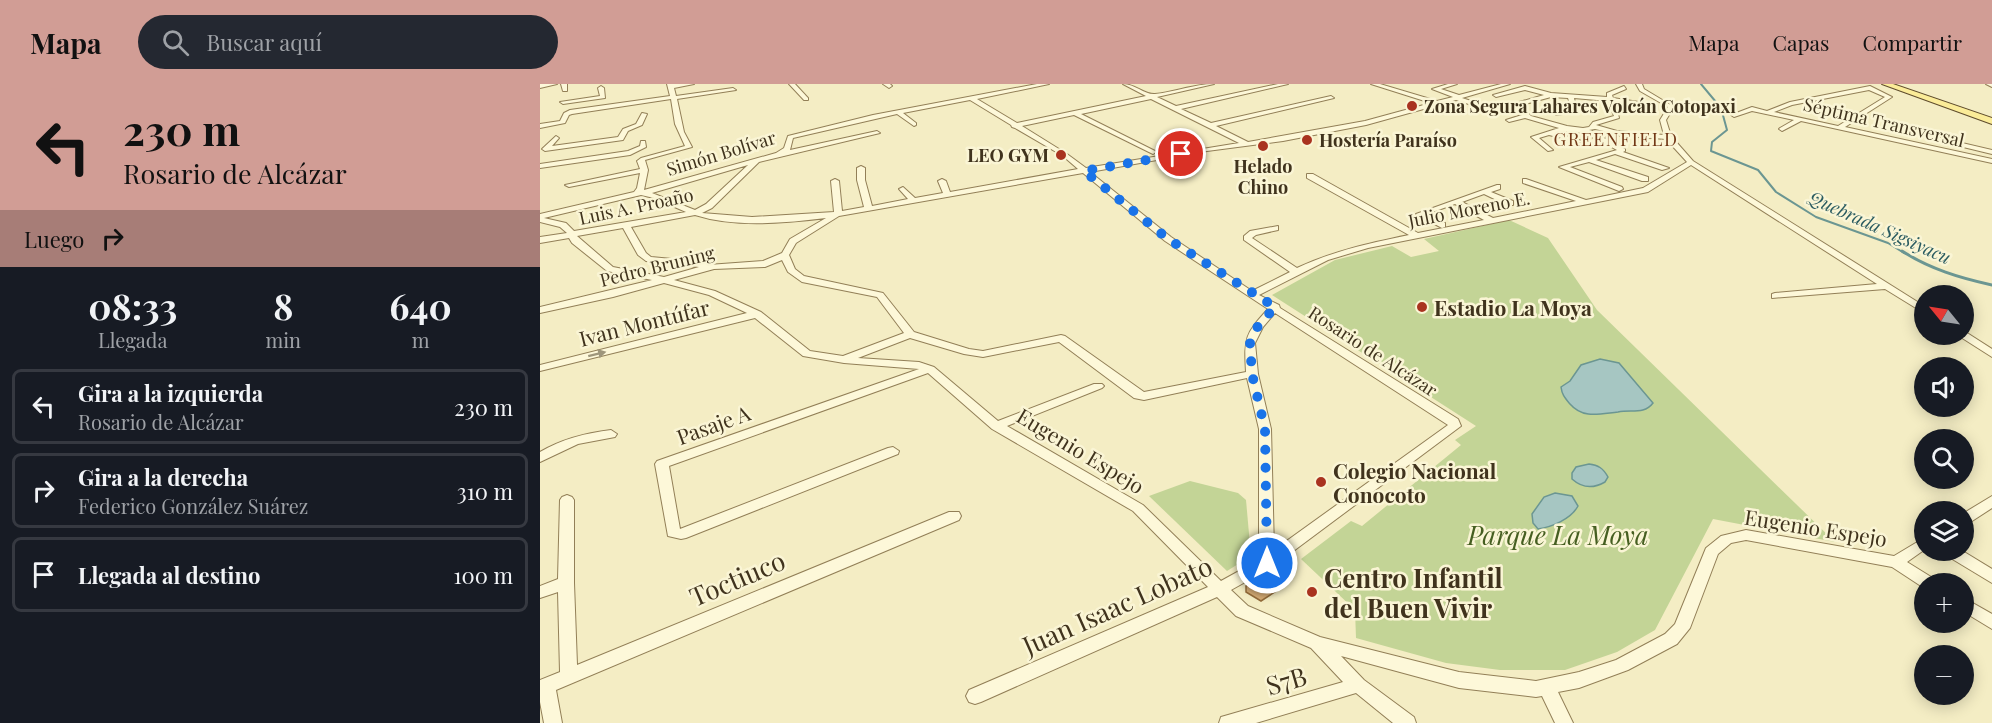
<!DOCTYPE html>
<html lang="es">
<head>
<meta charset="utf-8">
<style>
  :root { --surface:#171b24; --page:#242831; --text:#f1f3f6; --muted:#9ea1a6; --line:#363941; --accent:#d19d95 }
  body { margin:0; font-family:"Playfair Display",serif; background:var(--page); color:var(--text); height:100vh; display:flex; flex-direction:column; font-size:22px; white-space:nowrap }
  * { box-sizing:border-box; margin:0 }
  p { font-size:20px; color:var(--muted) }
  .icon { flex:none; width:33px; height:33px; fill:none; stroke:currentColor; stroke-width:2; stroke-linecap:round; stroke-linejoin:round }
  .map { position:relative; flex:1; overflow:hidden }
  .sheet { display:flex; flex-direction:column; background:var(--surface); width:540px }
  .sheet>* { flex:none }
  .hud { background:#d19d95; color:#111; overflow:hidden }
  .needle { width:39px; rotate:300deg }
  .buttons { position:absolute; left:1374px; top:201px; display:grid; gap:12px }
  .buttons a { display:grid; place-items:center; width:60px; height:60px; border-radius:50%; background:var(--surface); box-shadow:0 3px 15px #0003; font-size:30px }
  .pin { position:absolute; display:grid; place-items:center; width:51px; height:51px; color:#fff; margin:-26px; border:3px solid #fff; border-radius:50%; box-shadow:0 2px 6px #0007 }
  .me { position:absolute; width:66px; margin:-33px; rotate:0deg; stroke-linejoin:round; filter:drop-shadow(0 0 4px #0008) }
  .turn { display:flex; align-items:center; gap:21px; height:126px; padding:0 24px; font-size:27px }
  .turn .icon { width:78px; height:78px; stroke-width:2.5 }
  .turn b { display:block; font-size:42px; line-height:51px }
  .then { display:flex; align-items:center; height:57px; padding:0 24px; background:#0003; gap:12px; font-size:22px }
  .eta { display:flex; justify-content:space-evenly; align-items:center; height:102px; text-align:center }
  .eta b { font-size:36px; font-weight:700; line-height:42px }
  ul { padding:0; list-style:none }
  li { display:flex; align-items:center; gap:18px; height:75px; margin:0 12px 9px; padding:0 12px; border:3px solid var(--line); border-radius:9px }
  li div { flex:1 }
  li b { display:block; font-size:22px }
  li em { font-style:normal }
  header { display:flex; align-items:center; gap:36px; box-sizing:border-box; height:84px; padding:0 30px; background:var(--accent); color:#111 }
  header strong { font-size:28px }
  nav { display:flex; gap:33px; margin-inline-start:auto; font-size:21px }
  .search { width:420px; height:54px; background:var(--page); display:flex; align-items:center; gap:15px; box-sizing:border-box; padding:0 21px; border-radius:33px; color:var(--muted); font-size:22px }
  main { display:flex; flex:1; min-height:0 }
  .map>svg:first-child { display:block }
  .green { fill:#c3d496 }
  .water { fill:#a6c6c2; stroke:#6b9692; stroke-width:1.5 }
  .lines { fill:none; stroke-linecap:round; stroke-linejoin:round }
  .stream-far1 { stroke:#6b9692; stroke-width:2 }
  .stream { stroke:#6b9692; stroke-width:3 }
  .building { fill:#d7ad75; stroke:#946c3a; stroke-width:1.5 }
  .minor-casing { stroke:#927f57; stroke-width:2 }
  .major-casing { stroke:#5f4c2c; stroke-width:2 }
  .minor { fill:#fdf8d9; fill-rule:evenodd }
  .major { fill:#fbec98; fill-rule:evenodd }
  .oneway { fill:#9e967b }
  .route { stroke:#1a73e8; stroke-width:10; stroke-dasharray:0 18 }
  .poi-dot { fill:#a9331f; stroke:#faf5d5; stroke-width:2 }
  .labels { text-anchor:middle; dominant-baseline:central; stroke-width:5; stroke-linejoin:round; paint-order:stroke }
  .far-poi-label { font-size:18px; font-weight:bold; fill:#40331d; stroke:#faf5d5; text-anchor:start }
  .far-street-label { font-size:18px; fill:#40331d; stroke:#faf5d5 }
  .far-neighbourhood-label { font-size:18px; letter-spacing:1.5px; fill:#723817; stroke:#faf5d5 }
  .far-water-label { font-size:18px; font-style:italic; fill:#2b5c61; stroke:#faf5d5 }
  .poi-label { font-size:21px; font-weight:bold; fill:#40331d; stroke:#faf5d5; text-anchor:start }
  .street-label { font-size:21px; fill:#40331d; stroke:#faf5d5 }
  .near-park-label { font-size:26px; font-style:italic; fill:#465f21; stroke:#faf5d5 }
  .near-poi-label { font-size:26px; font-weight:bold; fill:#40331d; stroke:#faf5d5; text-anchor:start }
  .near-street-label { font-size:26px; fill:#40331d; stroke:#faf5d5 }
</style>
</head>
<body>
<header>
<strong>Mapa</strong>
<div class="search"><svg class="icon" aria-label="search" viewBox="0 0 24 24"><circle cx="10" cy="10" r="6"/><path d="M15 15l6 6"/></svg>Buscar aquí</div>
<nav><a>Mapa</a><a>Capas</a><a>Compartir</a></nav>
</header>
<main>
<section class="sheet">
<div class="hud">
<div class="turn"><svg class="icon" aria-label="left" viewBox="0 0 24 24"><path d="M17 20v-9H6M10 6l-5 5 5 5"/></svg><div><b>230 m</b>Rosario de Alcázar</div></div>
<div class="then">Luego<svg class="icon" aria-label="right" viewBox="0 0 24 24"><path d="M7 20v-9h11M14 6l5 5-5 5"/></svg></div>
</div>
<div class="eta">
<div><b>08:33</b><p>Llegada</p></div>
<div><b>8</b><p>min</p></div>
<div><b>640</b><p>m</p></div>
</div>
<ul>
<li><svg class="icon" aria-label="left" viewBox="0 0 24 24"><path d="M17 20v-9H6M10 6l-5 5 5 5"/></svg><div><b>Gira a la izquierda</b><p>Rosario de Alcázar</p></div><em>230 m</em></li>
<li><svg class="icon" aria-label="right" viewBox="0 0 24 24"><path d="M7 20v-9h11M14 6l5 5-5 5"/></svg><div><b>Gira a la derecha</b><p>Federico González Suárez</p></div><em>310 m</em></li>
<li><svg class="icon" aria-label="arrive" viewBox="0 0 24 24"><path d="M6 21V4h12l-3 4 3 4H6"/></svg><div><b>Llegada al destino</b></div><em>100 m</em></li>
</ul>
</section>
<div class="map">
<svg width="1452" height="639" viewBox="0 0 1452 639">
  <rect width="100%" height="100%" fill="#f4edc4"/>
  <g class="green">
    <path d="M 969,136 L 1008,154 L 1057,226 L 1295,458 L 1173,435 L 1115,546 L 1077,568 L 1025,586 L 960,586 L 906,579 L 816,554 L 815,526 L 761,475 L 811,437 L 822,442 L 921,361 L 915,356 L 936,342 L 732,211 L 795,176 L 852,162 L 871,173 L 899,167 L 884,155 Z"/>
    <path d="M 650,397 L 698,409 L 706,416 L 711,472 L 687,487 L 609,412 Z"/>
  </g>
  <g class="water">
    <path d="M 1060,275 L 1079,279 L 1113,319 C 1104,331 1091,325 1078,328 C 1059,330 1043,335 1030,320 C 1025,314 1022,311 1021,303 L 1030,297 L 1041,281 Z"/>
    <path d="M 1049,380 C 1058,381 1063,384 1068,393 L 1065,398 C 1053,405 1042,404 1032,395 L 1032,389 L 1036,383 Z"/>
    <path d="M 1015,409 L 1032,412 L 1038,422 C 1031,435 1012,443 998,445 L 993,439 L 992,430 L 1004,413 Z"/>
  </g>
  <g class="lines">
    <path class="stream-far1" d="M 1161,0 L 1181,24 L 1187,46 L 1172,58 L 1171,67 L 1218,86 L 1236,108 L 1276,133 L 1348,159 L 1364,169"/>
    <path class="stream" d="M 1362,167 C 1390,185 1420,194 1452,201"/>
  </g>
  <path class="building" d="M 729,488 L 744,502 L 721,517 L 706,508 L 706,502 Z"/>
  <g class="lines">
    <g class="minor-casing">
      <g id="minor">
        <path d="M 0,0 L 17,0 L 0,4 Z"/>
        <path d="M 21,0 L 27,0 L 27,7 L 23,7 Z"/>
        <path d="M 127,0 L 154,0 L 134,4 L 136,12 L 193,4 L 196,6 L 137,15 L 144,48 L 152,63 L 105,76 L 108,86 L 104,106 L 236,69 L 244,64 L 248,52 L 333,31 L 497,0 L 509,0 L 437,15 L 477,39 L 606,12 L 583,0 C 595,0 605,11 615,10 C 635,8 654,0 674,0 L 617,13 L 636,22 L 738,0 L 748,0 L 641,25 L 671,39 L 791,12 L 794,14 L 676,42 L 708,58 L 825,37 L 891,19 L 831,0 L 840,0 L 897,17 L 913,13 L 892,5 L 908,0 L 917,0 L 901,5 L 919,11 L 961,0 L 970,0 L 922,14 L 959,26 L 957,29 L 916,16 L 826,41 L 743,57 L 667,67 L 550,88 L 631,153 L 712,207 L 750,188 L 704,156 L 704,152 L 710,147 L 738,142 L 738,146 L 716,151 L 712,154 L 757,184 C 793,167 830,159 869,151 L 767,94 L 767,90 L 773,90 L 878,149 L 944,136 L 915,120 L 887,130 L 905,139 L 905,143 L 902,144 L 876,130 L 957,101 L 960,101 L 960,105 L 951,108 L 973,117 L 973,121 L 967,121 L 944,110 L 922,118 L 953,134 L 1036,117 L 983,99 L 983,95 L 986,95 L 1046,116 L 1103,104 L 1147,78 L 1126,55 L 1073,51 L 1062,53 L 1085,65 L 1085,67 L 1083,68 L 1129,84 L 1122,86 L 1075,70 L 1056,76 L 1108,93 L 1108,97 L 1102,97 L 1049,78 L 1030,83 L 1082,103 L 1083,105 L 1079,107 L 1019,83 L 1077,66 C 1057,56 1039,42 1016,49 L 1042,57 L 1042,59 L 1009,51 L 999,54 L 1013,66 L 1008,67 L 991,53 L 1019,44 L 985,34 L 969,38 L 966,36 L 988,29 L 991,32 L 1027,42 L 1043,44 L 1049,43 L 1053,38 L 1074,32 L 1068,17 L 1034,14 L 1037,28 L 1016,31 L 1014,28 L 1032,26 L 1028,14 L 1011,13 L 978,22 L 976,19 L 1004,11 L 985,6 L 956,13 L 953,11 L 985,2 L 1011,9 L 1067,13 L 1067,9 L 1084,2 L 1086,5 L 1072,11 L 1073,14 L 1105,19 L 1107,22 L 1075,18 L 1079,34 L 1056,41 L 1077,47 L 1124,51 L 1120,36 L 1128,23 L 1100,7 L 1096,0 L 1102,0 L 1104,5 L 1134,23 L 1126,36 L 1131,52 L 1153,77 L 1384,222 L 1384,229 L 1345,205 L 1232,214 L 1232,210 L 1235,209 L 1337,200 L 1151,81 L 1108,108 L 828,164 L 788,176 L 719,211 L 739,221 L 740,224 L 918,335 L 921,342 L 732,483 L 691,506 L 708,522 L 780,553 L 919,588 L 996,597 L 1039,588 L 1076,576 L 1125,550 L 1135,540 L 1166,464 L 1181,452 L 1206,446 L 1354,472 L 1384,454 L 1384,466 L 1367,478 L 1396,496 L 1398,500 L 1384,500 L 1384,504 L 1352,483 L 1206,456 L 1191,459 L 1178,470 L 1150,544 L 1137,560 L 1088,586 L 1039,604 L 1018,608 L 1033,639 L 1015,639 L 1002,612 L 996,613 L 919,604 L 801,572 L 824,596 L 874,633 L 876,639 L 853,639 L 816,609 L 716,639 L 679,639 L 681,633 L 688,631 L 803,598 L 771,564 L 696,532 L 677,513 L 441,618 L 435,620 L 429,618 L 426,612 L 429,606 L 668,503 L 593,427 L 452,345 L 388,289 L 129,382 L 140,445 L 348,364 L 353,363 L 359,367 L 358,370 L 146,454 L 141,455 L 128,452 L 115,380 L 117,377 L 379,285 L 304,279 L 263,272 L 215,234 L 0,287 L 0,281 L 207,229 L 169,211 L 124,199 L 73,213 L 0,229 L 0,223 L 112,196 L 67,187 L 32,159 L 29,154 L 0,159 L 0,153 L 27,149 L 20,143 L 0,138 L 0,130 L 94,108 L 97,104 L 100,89 L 29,103 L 25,101 L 100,85 L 97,77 L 101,74 L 145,62 L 135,40 L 131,15 L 32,30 L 29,31 L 25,39 L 0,44 L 0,40 L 20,37 L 24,29 L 30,26 L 130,12 ZM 611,15 L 699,59 L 546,84 L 527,70 L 482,42 L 534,31 L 613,70 L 616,68 L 615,67 L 541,30 ZM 430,16 L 471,41 L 472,43 L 475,44 L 523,72 L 538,85 L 410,108 L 406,97 L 402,95 L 398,97 L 403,109 L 375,114 L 363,103 L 359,105 L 368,115 L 332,122 L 325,96 L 325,84 L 321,82 L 317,84 L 317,96 L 324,123 L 302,127 L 299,97 L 295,95 L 291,97 L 294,128 L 212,133 L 162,129 L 172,124 L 219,78 L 340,49 L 337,47 L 250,66 L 253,54 L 357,30 L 374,42 L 376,41 L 376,39 L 363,29 ZM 1055,45 L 1068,48 L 1058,49 L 1049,46 ZM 208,81 L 166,120 L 155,126 L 112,109 ZM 543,89 L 625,157 L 728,225 C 705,250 704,254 706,288 L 604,308 L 525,252 L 521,251 L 443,267 L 429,265 L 374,248 L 343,209 L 264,192 L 255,185 L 249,171 L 256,159 L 299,132 ZM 101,111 L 114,114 L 146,128 L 34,147 L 26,139 L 4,134 ZM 155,131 C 196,144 244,139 286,134 L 250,155 L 242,169 L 223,177 L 168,181 L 164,178 L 111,173 L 106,169 L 91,143 ZM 83,144 L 98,171 L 106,177 L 159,183 L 124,193 L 73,183 L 37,152 ZM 242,176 L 248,188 L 262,198 L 337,213 L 364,249 L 303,272 L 270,267 L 221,228 L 175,207 L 134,196 L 174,185 L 225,183 ZM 735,229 L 908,341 L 734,466 L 731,345 L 718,290 L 715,259 L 723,243 ZM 370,254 L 424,270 L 443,273 L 519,258 L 594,314 L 604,316 L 707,294 L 719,345 L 719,476 L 681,497 L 603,421 L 467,342 L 562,304 L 564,302 L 562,300 L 554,300 L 458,337 L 394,283 L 379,278 L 318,274 Z"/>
        <path d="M 249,0 L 255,0 L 268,14 L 268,16 L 264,16 Z"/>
        <path d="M 343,0 L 350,0 L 352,2 L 349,4 Z"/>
        <path d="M 1446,0 L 1452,0 L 1452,3 Z"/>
        <path d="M 61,2 L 64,4 L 65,14 L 23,20 L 20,18 L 60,12 L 58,4 Z"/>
        <path d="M 1330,2 L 1352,13 L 1305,43 L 1452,75 L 1452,79 L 1261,37 L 1242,47 L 1239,45 L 1240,44 L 1254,36 L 1212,27 L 1194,33 L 1191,31 L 1212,23 L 1227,27 L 1250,18 ZM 1329,6 L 1345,13 L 1298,42 L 1234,28 L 1252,21 Z"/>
        <path d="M 102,29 L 107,30 L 102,41 L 88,47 L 83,56 L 5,67 L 2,65 L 16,52 L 19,54 L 12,62 L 78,53 L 83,45 L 96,40 Z"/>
        <path d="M 1388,51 L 1452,66 L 1452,70 L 1386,54 L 1385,53 Z"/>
        <path d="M 101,57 L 105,57 L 106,63 L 90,71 L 0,84 L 0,80 L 88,67 L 100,62 Z"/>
        <path d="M 1424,247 L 1452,265 L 1452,273 L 1419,252 L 1418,250 L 1424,250 Z"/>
        <path d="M 71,346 L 77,350 L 75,353 L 38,360 L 0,378 L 0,368 C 22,355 46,349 71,346 Z"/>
        <path d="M 27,411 L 32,413 L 34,416 L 34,499 L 37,581 L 409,428 L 419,428 L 421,432 L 419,436 L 16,606 L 22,639 L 4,639 L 0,618 L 0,596 L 20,588 L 18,508 L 0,514 L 0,502 L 18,495 L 20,416 L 22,413 Z"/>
        <path d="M 1452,412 L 1452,424 L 1429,439 L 1424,440 L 1424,429 Z"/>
        <path d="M 1402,466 L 1421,466 L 1452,485 L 1452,499 L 1404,470 Z"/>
        <path d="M 1424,514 L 1452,530 L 1452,545 L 1424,528 Z"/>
      </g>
    </g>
    <g class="major-casing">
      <path id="major" d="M 1342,0 L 1353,0 L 1452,34 L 1452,40 Z"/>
    </g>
    <use href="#minor" class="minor"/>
    <use href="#major" class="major"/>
  </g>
  <defs><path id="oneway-solid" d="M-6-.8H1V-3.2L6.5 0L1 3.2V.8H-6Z" transform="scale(1.5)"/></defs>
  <use class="oneway" href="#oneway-solid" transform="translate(57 270) rotate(-14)"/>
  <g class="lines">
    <path class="route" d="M 641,70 L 544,87 L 628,155 L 735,223 L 718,242 L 710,259 L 712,290 L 725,345 L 727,479"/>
  </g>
  <g class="poi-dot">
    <circle cx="872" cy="22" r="6"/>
    <circle cx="767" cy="56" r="6"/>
    <circle cx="723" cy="62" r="6"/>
    <circle cx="521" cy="71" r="6"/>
    <circle cx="882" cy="223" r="6"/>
    <circle cx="781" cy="398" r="6"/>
    <circle cx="772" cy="508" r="6"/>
  </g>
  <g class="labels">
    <g class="far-poi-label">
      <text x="884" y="22">Zona Segura Lahares Volcán Cotopaxi</text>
      <text x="779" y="56">Hostería Paraíso</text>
      <text x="509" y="71" text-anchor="end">LEO GYM</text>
      <text x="723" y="82" text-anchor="middle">Helado<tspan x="723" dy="21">Chino</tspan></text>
    </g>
    <g class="far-street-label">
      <text transform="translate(1344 38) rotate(13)">Séptima Transversal</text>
      <text transform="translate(181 69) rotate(-17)">Simón Bolívar</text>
      <text transform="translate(96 122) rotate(-12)">Luis A. Proaño</text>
      <text transform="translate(929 125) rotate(-11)">Julio Moreno E.</text>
      <text transform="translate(117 182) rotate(-14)">Pedro Bruning</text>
      <text transform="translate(833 267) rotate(33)">Rosario de Alcázar</text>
    </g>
    <g class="far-neighbourhood-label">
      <text x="1076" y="55">GREENFIELD</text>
    </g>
    <g class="far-water-label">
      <text transform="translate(1340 143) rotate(24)">Quebrada Sigsiyacu</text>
    </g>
    <g class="poi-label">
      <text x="894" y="223">Estadio La Moya</text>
      <text x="793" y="386">Colegio Nacional<tspan x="793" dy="24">Conocoto</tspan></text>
    </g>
    <g class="street-label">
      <text transform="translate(104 238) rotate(-14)">Ivan Montúfar</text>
      <text transform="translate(173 340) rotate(-20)">Pasaje A</text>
      <text transform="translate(541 366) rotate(31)">Eugenio Espejo</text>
      <text transform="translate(1276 443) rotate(9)">Eugenio Espejo</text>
    </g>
    <g class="near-park-label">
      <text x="1018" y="450">Parque La Moya</text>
    </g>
    <g class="near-poi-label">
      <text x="784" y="493">Centro Infantil<tspan x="784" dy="30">del Buen Vivir</tspan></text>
    </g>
    <g class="near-street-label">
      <text transform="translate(197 494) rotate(-23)">Toctiuco</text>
      <text transform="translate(577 521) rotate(-24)">Juan Isaac Lobato</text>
      <text transform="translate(746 596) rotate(-16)">S7B</text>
    </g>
  </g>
</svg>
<div class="buttons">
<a><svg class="needle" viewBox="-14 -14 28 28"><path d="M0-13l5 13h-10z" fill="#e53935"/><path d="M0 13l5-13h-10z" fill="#9ea1a6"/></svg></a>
<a><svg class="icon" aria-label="sound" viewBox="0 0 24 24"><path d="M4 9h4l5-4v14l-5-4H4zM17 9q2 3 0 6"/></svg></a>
<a><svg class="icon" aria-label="search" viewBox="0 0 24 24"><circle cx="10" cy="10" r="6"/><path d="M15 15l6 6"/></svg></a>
<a><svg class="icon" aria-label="layers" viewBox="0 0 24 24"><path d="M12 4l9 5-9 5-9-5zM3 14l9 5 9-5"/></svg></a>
<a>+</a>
<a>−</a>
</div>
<div class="pin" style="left:641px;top:70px;background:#d93025"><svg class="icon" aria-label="arrive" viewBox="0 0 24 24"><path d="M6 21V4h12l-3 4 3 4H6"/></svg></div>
<svg class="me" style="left:727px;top:479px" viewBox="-20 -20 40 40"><circle r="17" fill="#1a73e8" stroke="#fff" stroke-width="3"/><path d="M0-11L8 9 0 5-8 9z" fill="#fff"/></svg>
</div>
</main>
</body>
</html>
